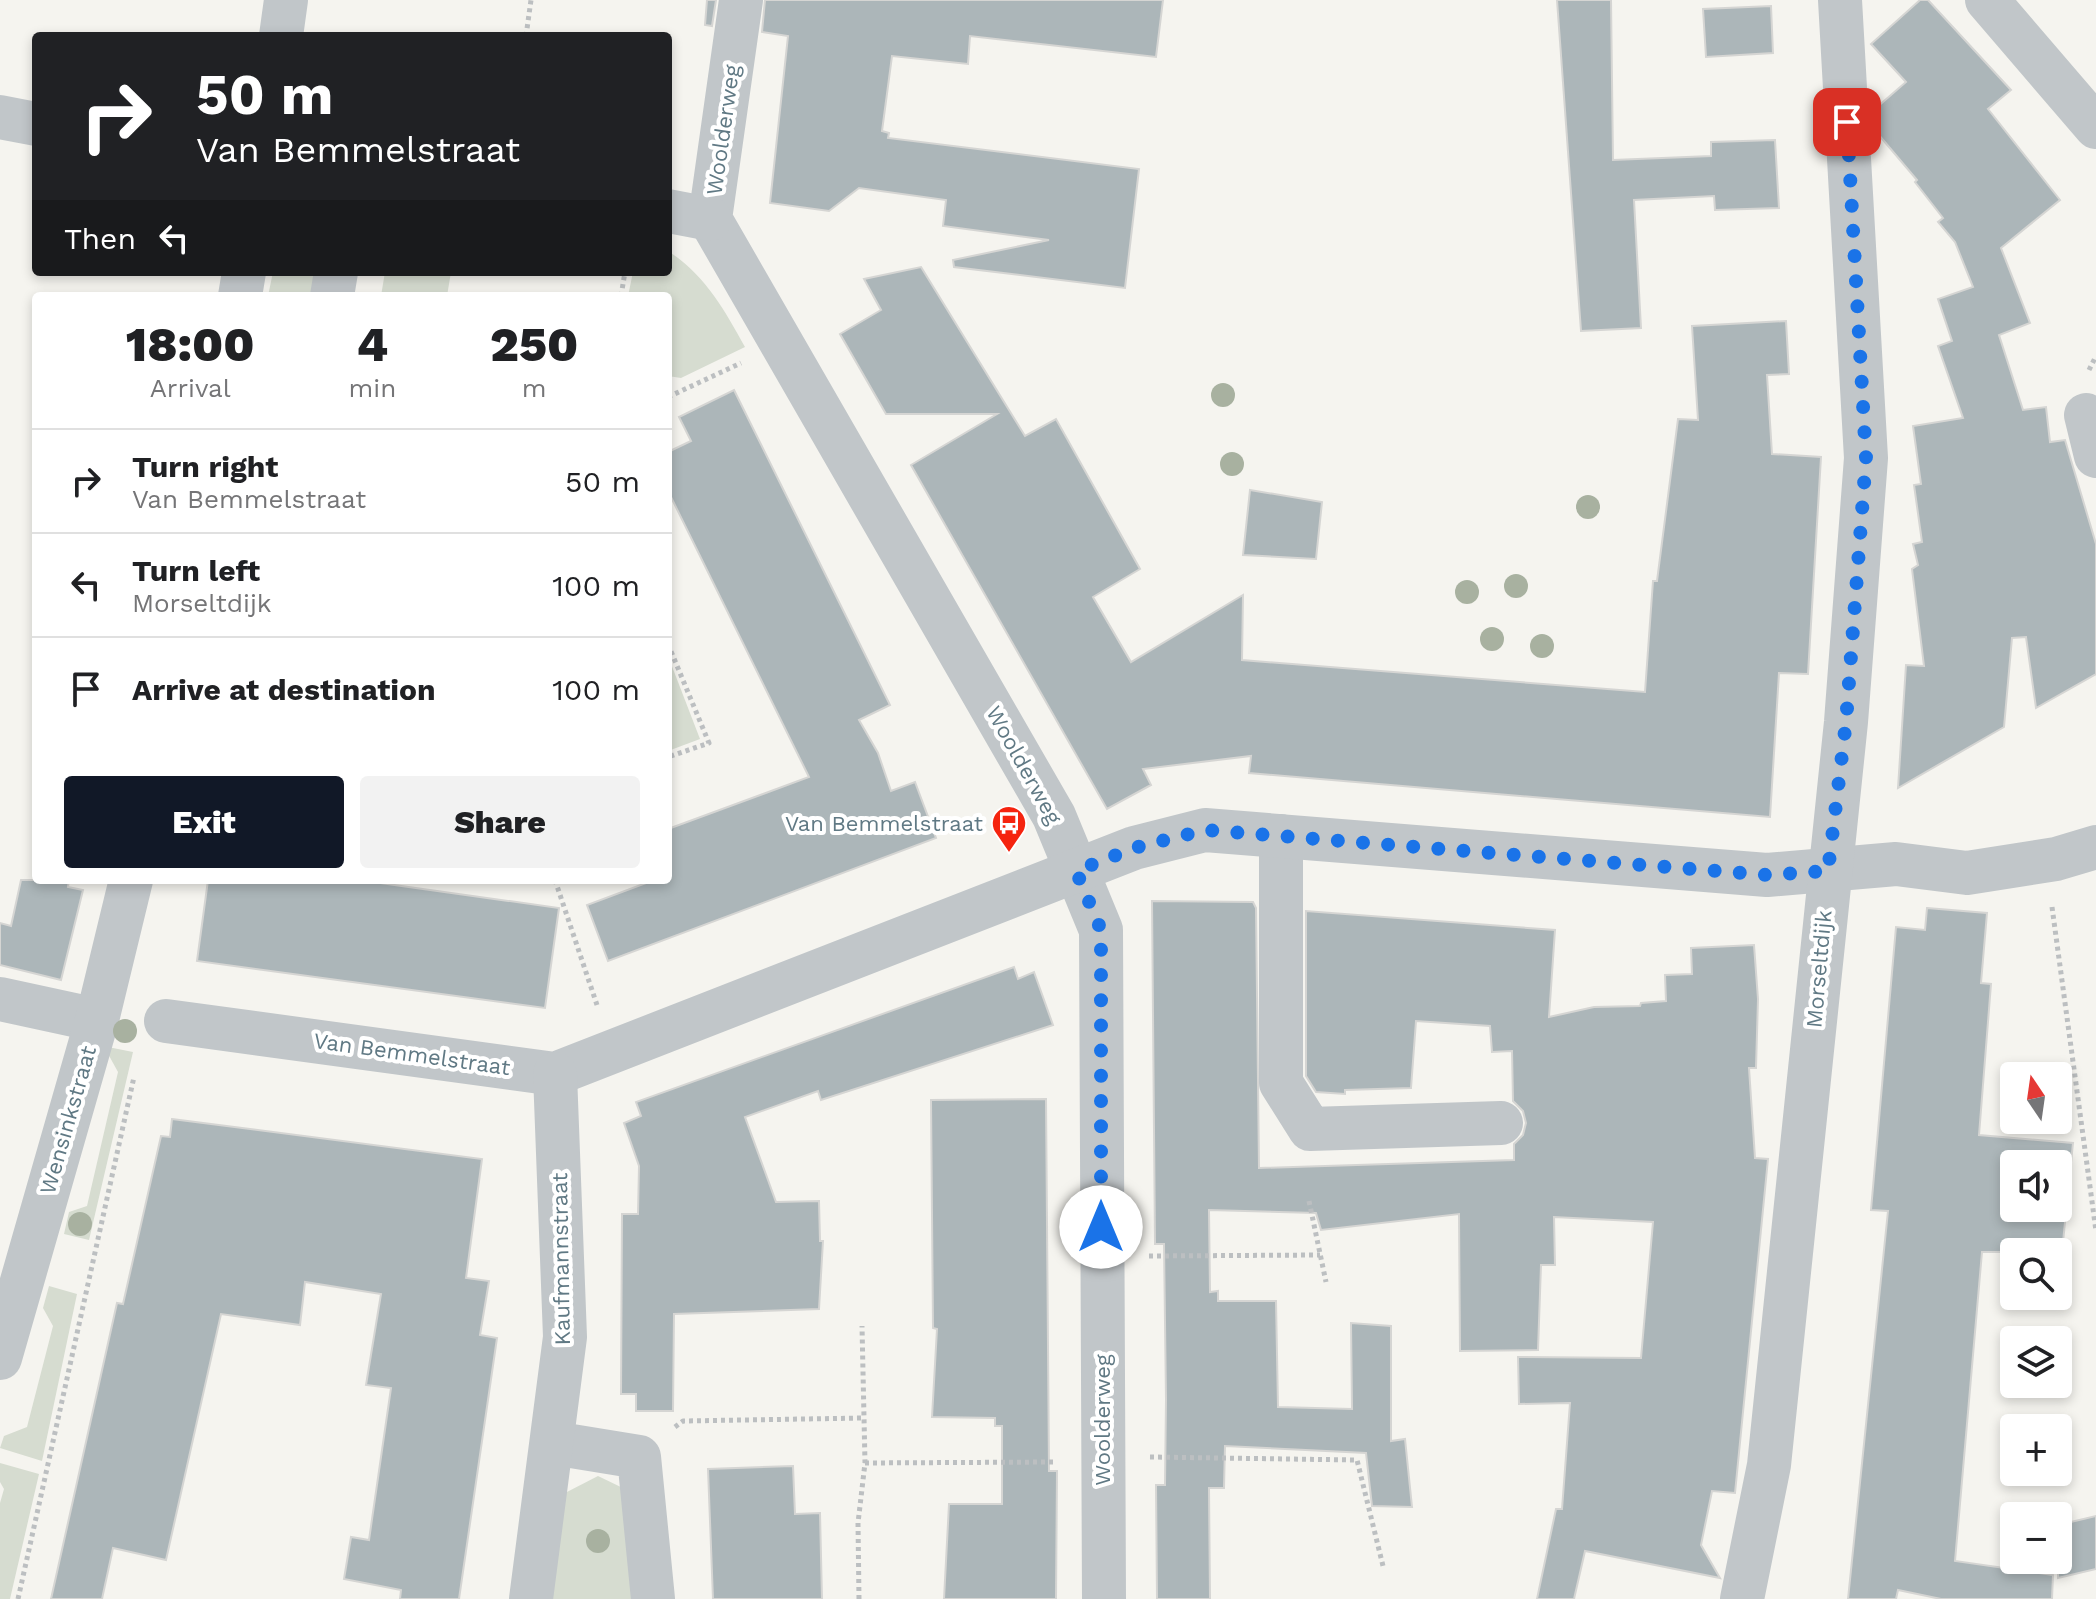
<!DOCTYPE html>
<html lang="en">
<head>
<meta charset="utf-8">
<style>
  :root { --surface:#fff; --page:#f2f2f2; --text:#202124; --muted:#757577; --line:#e0e0e0; --accent:#111827 }
  body { margin:0; font-family:"Work Sans",sans-serif; background:var(--page); color:var(--text); height:100vh; display:flex; flex-direction:column; font-size:30px; white-space:nowrap }
  * { box-sizing:border-box; margin:0 }
  p { font-size:26px; color:var(--muted) }
  .icon { flex:none; width:44px; height:44px; fill:none; stroke:currentColor; stroke-width:2; stroke-linecap:round; stroke-linejoin:round }
  .map { position:relative; flex:1; overflow:hidden }
  .panel { position:absolute; left:32px; top:292px; width:640px; height:592px; display:flex; flex-direction:column; background:var(--surface); border-radius:8px; box-shadow:0 4px 12px #0003 }
  .panel>* { flex:none }
  .hud { position:absolute; left:32px; top:32px; width:640px; height:244px; border-radius:8px; box-shadow:0 4px 12px #0003; background:#202124; color:#fff; overflow:hidden }
  .needle { width:52px; rotate:347deg }
  .buttons { position:absolute; left:2000px; top:1062px; display:grid; gap:16px }
  .buttons a { display:grid; place-items:center; width:72px; height:72px; border-radius:8px; background:var(--surface); box-shadow:0 4px 12px #0003; font-size:40px }
  .pin { position:absolute; display:grid; place-items:center; width:68px; height:68px; color:#fff; margin:-34px; border-radius:16px; box-shadow:0 4px 12px #0006 }
  .me { position:absolute; width:88px; margin:-44px; rotate:0deg; stroke-linejoin:round; filter:drop-shadow(0 0 6px #0008) }
  .turn { display:flex; align-items:center; gap:28px; height:168px; padding:0 32px; font-size:36px }
  .turn .icon { width:104px; height:104px; stroke-width:2.5 }
  .turn b { display:block; font-size:56px; line-height:68px }
  .then { display:flex; align-items:center; height:76px; padding:0 32px; background:#0003; gap:16px; font-size:30px }
  .eta { display:flex; justify-content:space-evenly; align-items:center; height:136px; text-align:center }
  .eta b { font-size:48px; font-weight:800; line-height:56px }
  .button { display:flex; gap:16px; margin-top:auto; padding:16px 32px }
  .button a { flex:1; height:92px; border-radius:8px; background:var(--accent); color:#fff; font-size:32px; font-weight:800; line-height:92px; text-align:center }
  .button a+a { background:var(--page); color:var(--text) }
  ul { padding:0; list-style:none }
  li { display:flex; align-items:center; gap:24px; height:104px; padding:0 32px; border-top:2px solid var(--line) }
  li div { flex:1 }
  li b { display:block; font-size:30px }
  li em { font-style:normal }
  .map>svg:first-child { display:block }
  .green { fill:#d6dcd0 }
  .building { fill:#acb6b9; stroke:#d5d5d3; stroke-width:2; fill-rule:evenodd }
  .lines { fill:none; stroke-linecap:round; stroke-linejoin:round }
  .path { stroke:#bcbfc1; stroke-width:5; stroke-dasharray:4 4; stroke-linecap:butt }
  .minor { stroke:#c1c6c9; stroke-width:44 }
  .tree { fill:#a8b1a0 }
  .route { stroke:#1a73e8; stroke-width:14; stroke-dasharray:0 25.2 }
  .labels { text-anchor:middle; dominant-baseline:central; stroke-width:8; stroke-linejoin:round; paint-order:stroke }
  .street-label { font-size:22px; fill:#607984; stroke:#fff }
  .poi-label { font-size:22px; fill:#607984; stroke:#fff; text-anchor:end }
</style>
</head>
<body>
<div class="map">
<svg width="2096" height="1599" viewBox="0 0 2096 1599">
  <rect width="100%" height="100%" fill="#f5f4ef"/>
  <g class="green">
    <path d="M 668,251 C 705,275 724,309 745,347 L 681,378 L 668,376 L 668,296 L 628,296 L 633,272 L 668,272 Z"/>
    <path d="M 273,272 L 316,272 L 311,296 L 268,296 Z"/>
    <path d="M 385,272 L 451,272 L 447,296 L 381,296 Z"/>
    <path d="M 668,656 L 700,739 L 668,751 Z"/>
    <path d="M 108,1047 L 133,1052 L 89,1240 L 64,1234 L 69,1212 L 87,1206 L 118,1072 L 107,1052 Z"/>
    <path d="M 49,1286 L 77,1294 L 42,1461 L 0,1448 L 4,1436 L 27,1427 L 53,1326 L 43,1308 Z"/>
    <path d="M 0,1463 L 39,1474 L 10,1599 L 0,1599 L 0,1503 L 4,1489 L 0,1482 Z"/>
    <path d="M 598,1476 L 627,1490 L 637,1599 L 550,1599 L 565,1493 Z"/>
  </g>
  <g class="building">
    <path d="M 707,0 L 716,0 L 712,26 L 705,25 Z"/>
    <path d="M 765,0 L 1163,0 L 1156,57 L 970,36 L 968,64 L 892,56 L 882,131 L 889,133 L 888,138 L 1139,169 L 1125,288 L 954,267 L 953,260 L 1049,240 L 943,226 L 946,200 L 859,188 L 829,211 L 770,203 L 788,36 L 762,32 Z"/>
    <path d="M 1557,0 L 1611,0 L 1613,160 L 1711,156 L 1711,142 L 1775,140 L 1779,208 L 1715,210 L 1714,196 L 1634,200 L 1641,328 L 1581,331 Z"/>
    <path d="M 1920,0 L 1928,0 L 2011,90 L 1988,109 L 2060,200 L 2001,248 L 2030,323 L 1999,335 L 2023,410 L 2046,407 L 2050,442 L 2065,440 L 2096,544 L 2096,674 L 2036,708 L 2026,637 L 2012,638 L 2004,727 L 1898,788 L 1906,665 L 1924,666 L 1912,569 L 1918,565 L 1913,544 L 1922,542 L 1914,485 L 1921,484 L 1913,426 L 1963,418 L 1938,346 L 1952,341 L 1938,299 L 1973,287 L 1955,242 L 1938,222 L 1943,218 L 1915,182 L 1917,180 L 1878,134 L 1876,108 L 1906,82 L 1871,44 Z"/>
    <path d="M 1771,6 L 1773,53 L 1706,57 L 1703,9 Z"/>
    <path d="M 921,267 L 1025,436 L 1056,419 L 1140,569 L 1093,597 L 1131,662 L 1243,595 L 1242,660 L 1645,692 L 1653,581 L 1657,581 L 1678,419 L 1698,420 L 1692,326 L 1786,321 L 1789,374 L 1767,375 L 1772,454 L 1821,457 L 1808,674 L 1779,673 L 1770,817 L 1249,773 L 1251,756 L 1143,769 L 1151,785 L 1107,809 L 911,465 L 997,414 L 886,414 L 840,334 L 881,310 L 864,279 Z"/>
    <path d="M 734,390 L 890,705 L 859,720 L 878,753 L 891,791 L 915,782 L 936,838 L 608,961 L 587,905 L 654,880 L 668,880 L 668,829 L 809,777 L 668,491 L 668,452 L 691,441 L 679,417 Z"/>
    <path d="M 1250,490 L 1322,502 L 1316,559 L 1243,555 Z"/>
    <path d="M 21,880 L 69,880 L 68,887 L 83,890 L 61,980 L 0,965 L 0,923 L 11,926 Z"/>
    <path d="M 208,880 L 359,880 L 559,908 L 545,1008 L 197,961 Z"/>
    <path d="M 1152,901 L 1253,902 L 1256,908 L 1259,1168 L 1514,1160 L 1514,1144 L 1523,1135 L 1526,1123 L 1523,1111 L 1513,1101 L 1512,1051 L 1492,1052 L 1490,1026 L 1416,1021 L 1411,1088 L 1345,1090 L 1345,1094 L 1316,1092 L 1306,1076 L 1306,911 L 1555,930 L 1549,1017 L 1594,1007 L 1640,1006 L 1641,1003 L 1666,1001 L 1665,975 L 1692,974 L 1691,948 L 1754,945 L 1758,999 L 1756,1068 L 1749,1068 L 1755,1158 L 1768,1159 L 1735,1493 L 1712,1491 L 1701,1545 L 1720,1578 L 1585,1551 L 1574,1599 L 1537,1599 L 1556,1509 L 1562,1509 L 1570,1403 L 1519,1404 L 1518,1357 L 1641,1358 L 1653,1222 L 1554,1217 L 1555,1265 L 1541,1265 L 1538,1350 L 1460,1351 L 1459,1214 L 1321,1230 L 1316,1213 L 1209,1210 L 1210,1292 L 1218,1291 L 1218,1301 L 1276,1301 L 1278,1407 L 1352,1409 L 1351,1323 L 1391,1326 L 1391,1441 L 1405,1439 L 1412,1507 L 1372,1506 L 1366,1453 L 1225,1446 L 1224,1488 L 1209,1488 L 1210,1599 L 1157,1599 L 1156,1485 L 1165,1485 L 1166,1399 L 1164,1244 L 1155,1244 Z"/>
    <path d="M 1927,908 L 1987,913 L 1981,983 L 1991,984 L 1979,1135 L 2073,1143 L 2062,1252 L 1982,1252 L 1955,1561 L 2053,1575 L 2052,1599 L 1941,1599 L 1898,1590 L 1896,1599 L 1848,1599 L 1888,1211 L 1871,1210 L 1896,927 L 1925,930 ZM 2014,1164 L 2058,1164 L 2058,1208 L 2014,1208 Z"/>
    <path d="M 1014,967 L 1018,979 L 1034,972 L 1053,1025 L 821,1100 L 818,1091 L 745,1117 L 776,1202 L 819,1201 L 820,1241 L 823,1241 L 819,1309 L 674,1314 L 673,1411 L 636,1411 L 636,1394 L 621,1394 L 622,1214 L 638,1214 L 639,1166 L 624,1123 L 641,1116 L 636,1102 Z"/>
    <path d="M 1046,1099 L 1049,1471 L 1057,1471 L 1056,1599 L 944,1599 L 949,1504 L 1002,1504 L 1002,1426 L 995,1426 L 995,1418 L 932,1417 L 937,1329 L 933,1328 L 931,1100 Z"/>
    <path d="M 172,1119 L 482,1159 L 466,1278 L 489,1281 L 480,1335 L 497,1338 L 459,1599 L 400,1599 L 401,1590 L 344,1579 L 351,1537 L 369,1540 L 391,1388 L 366,1385 L 381,1294 L 305,1282 L 300,1325 L 221,1314 L 166,1560 L 113,1548 L 102,1599 L 51,1599 L 117,1303 L 123,1304 L 161,1136 L 170,1137 Z"/>
    <path d="M 793,1466 L 795,1514 L 820,1513 L 822,1599 L 713,1599 L 708,1469 Z"/>
    <path d="M 2096,1516 L 2096,1569 L 2058,1578 L 2058,1525 Z"/>
  </g>
  <g class="lines">
    <g class="path">
      <path d="M 526,36 L 531,0"/>
      <path d="M 621,296 L 625,272"/>
      <path d="M 2089,370 L 2096,356"/>
      <path d="M 668,397 L 741,363"/>
      <path d="M 668,644 L 709,743 L 668,757"/>
      <path d="M 555,880 L 597,1005"/>
      <path d="M 2052,907 L 2096,1231"/>
      <path d="M 1309,1201 L 1326,1282"/>
      <path d="M 1149,1256 L 1320,1255"/>
      <path d="M 675,1427 L 683,1421 L 864,1418"/>
      <path d="M 1150,1457 L 1357,1460 L 1383,1566"/>
      <path d="M 865,1463 L 1056,1462"/>
      <path d="M 18,1599 L 134,1077"/>
      <path d="M 859,1599 L 858,1523 L 865,1463 L 862,1326"/>
    </g>
    <g class="minor">
      <path d="M 741,0 L 710,219 L 1054,816 L 1101,930 L 1104,1599"/>
      <path d="M 1987,0 L 2096,127"/>
      <path d="M 281,36 L 286,0"/>
      <path d="M 0,117 L 36,124"/>
      <path d="M 668,211 L 710,219"/>
      <path d="M 240,296 L 244,272"/>
      <path d="M 332,296 L 336,272"/>
      <path d="M 2086,415 L 2096,456"/>
      <path d="M 1281,836 L 1281,1083 L 1310,1129 L 1501,1123"/>
      <path d="M 0,999 L 97,1020"/>
      <path d="M 166,1021 L 555,1074 L 1134,848 L 1205,830 L 1767,875 L 1896,864 L 1967,873 L 2056,859 L 2096,847"/>
      <path d="M 0,1358 L 97,1020 L 131,880"/>
      <path d="M 553,1443 L 639,1457 L 653,1599"/>
      <path d="M 531,1599 L 565,1337 L 555,1074"/>
      <path d="M 1742,1599 L 1769,1465 L 1846,722 L 1866,458 L 1840,0"/>
    </g>
  </g>
  <g class="tree">
    <circle cx="1223" cy="395" r="12"/>
    <circle cx="1232" cy="464" r="12"/>
    <circle cx="1588" cy="507" r="12"/>
    <circle cx="1516" cy="586" r="12"/>
    <circle cx="1467" cy="592" r="12"/>
    <circle cx="1492" cy="639" r="12"/>
    <circle cx="1542" cy="646" r="12"/>
    <circle cx="125" cy="1031" r="12"/>
    <circle cx="80" cy="1224" r="12"/>
    <circle cx="598" cy="1541" r="12"/>
  </g>
  <g class="lines">
    <path class="route" d="M 1101,1227 L 1101,930 L 1076,871 L 1134,848 L 1205,830 L 1767,875 L 1828,871 L 1846,722 L 1866,458 L 1847,122"/>
  </g>
  <defs>
    <g id="bus-pin" transform="scale(1.8)"><path d="M0 17L-7.5 6A9.5 9.5 0 1 1 7.5 6Z" fill="#f5240f" stroke="#fff"/><path d="M-5-6H5V4H4V6H2V4H-2V6H-4V4H-5ZM-3.5-4V0h7V-4ZM-3.5 1.2v1.5H-2V1.2ZM2 1.2v1.5H3.5V1.2Z" fill="#fff"/></g>
  </defs>
  <g fill-rule="evenodd">
    <use href="#bus-pin" x="1009" y="823"/>
  </g>
  <g class="labels">
    <g class="street-label">
      <text transform="translate(723 130) rotate(-82)">Woolderweg</text>
      <text transform="translate(1024 765) rotate(61)">Woolderweg</text>
      <text transform="translate(1819 969) rotate(-85)">Morseltdijk</text>
      <text transform="translate(412 1054) rotate(8)">Van Bemmelstraat</text>
      <text transform="translate(68 1120) rotate(-74)">Wensinkstraat</text>
      <text transform="translate(561 1259) rotate(-91)">Kaufmannstraat</text>
      <text transform="translate(1102 1420) rotate(-90)">Woolderweg</text>
    </g>
    <g class="poi-label">
      <text x="983" y="823">Van Bemmelstraat</text>
    </g>
  </g>
</svg>
<div class="buttons">
<a><svg class="needle" viewBox="-14 -14 28 28"><path d="M0-13l5 13h-10z" fill="#e53935"/><path d="M0 13l5-13h-10z" fill="#757577"/></svg></a>
<a><svg class="icon" aria-label="sound" viewBox="0 0 24 24"><path d="M4 9h4l5-4v14l-5-4H4zM17 9q2 3 0 6"/></svg></a>
<a><svg class="icon" aria-label="search" viewBox="0 0 24 24"><circle cx="10" cy="10" r="6"/><path d="M15 15l6 6"/></svg></a>
<a><svg class="icon" aria-label="layers" viewBox="0 0 24 24"><path d="M12 4l9 5-9 5-9-5zM3 14l9 5 9-5"/></svg></a>
<a>+</a>
<a>−</a>
</div>
<div class="pin" style="left:1847px;top:122px;background:#d93025"><svg class="icon" aria-label="arrive" viewBox="0 0 24 24"><path d="M6 21V4h12l-3 4 3 4H6"/></svg></div>
<svg class="me" style="left:1101px;top:1227px" viewBox="-20 -20 40 40"><circle r="19" fill="#fff"/><path d="M0-13L10 11 0 6-10 11z" fill="#1a73e8"/></svg>
<div class="hud">
<div class="turn"><svg class="icon" aria-label="right" viewBox="0 0 24 24"><path d="M7 20v-9h11M14 6l5 5-5 5"/></svg><div><b>50 m</b>Van Bemmelstraat</div></div>
<div class="then">Then<svg class="icon" aria-label="left" viewBox="0 0 24 24"><path d="M17 20v-9H6M10 6l-5 5 5 5"/></svg></div>
</div>
<section class="panel">
<div class="eta">
<div><b>18:00</b><p>Arrival</p></div>
<div><b>4</b><p>min</p></div>
<div><b>250</b><p>m</p></div>
</div>
<ul>
<li><svg class="icon" aria-label="right" viewBox="0 0 24 24"><path d="M7 20v-9h11M14 6l5 5-5 5"/></svg><div><b>Turn right</b><p>Van Bemmelstraat</p></div><em>50 m</em></li>
<li><svg class="icon" aria-label="left" viewBox="0 0 24 24"><path d="M17 20v-9H6M10 6l-5 5 5 5"/></svg><div><b>Turn left</b><p>Morseltdijk</p></div><em>100 m</em></li>
<li><svg class="icon" aria-label="arrive" viewBox="0 0 24 24"><path d="M6 21V4h12l-3 4 3 4H6"/></svg><div><b>Arrive at destination</b></div><em>100 m</em></li>
</ul>
<div class="button"><a>Exit</a><a>Share</a></div>
</section>
</div>
</body>
</html>
